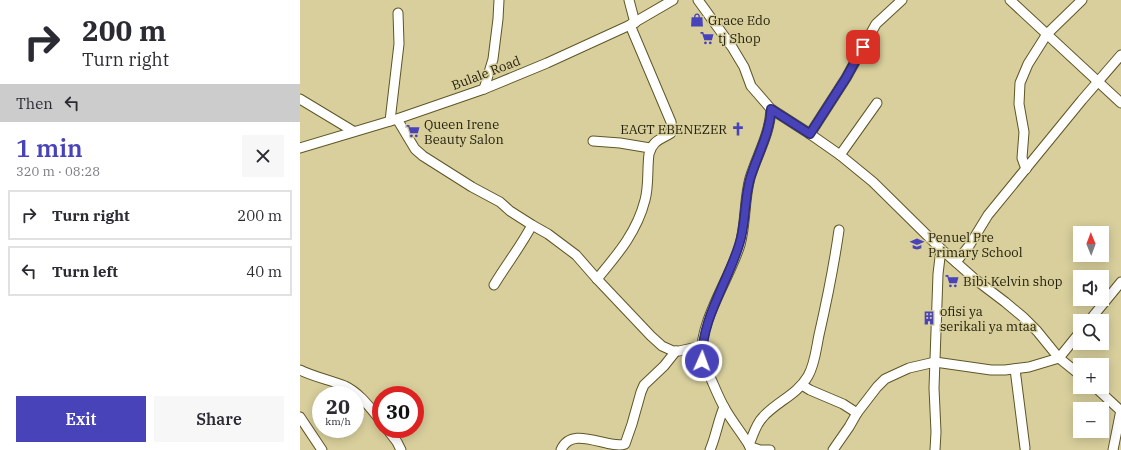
<!DOCTYPE html>
<html lang="en">
<head>
<meta charset="utf-8">
<style>
  :root { --surface:#fff; --page:#f7f7f7; --text:#2b2b33; --muted:#7c7c81; --line:#e1e1e2; --accent:#4943b9 }
  body { margin:0; font-family:"IBM Plex Serif",serif; background:var(--page); color:var(--text); height:100vh; display:flex; flex-direction:column; font-size:15px; white-space:nowrap }
  * { box-sizing:border-box; margin:0 }
  p { font-size:13px; color:var(--muted) }
  .icon { flex:none; width:22px; height:22px; fill:none; stroke:currentColor; stroke-width:2; stroke-linecap:round; stroke-linejoin:round }
  .map { position:relative; flex:1; overflow:hidden }
  .details { display:flex; flex-direction:column; background:var(--surface); width:300px }
  .details>* { flex:none }
  .hud { background:#fff; color:var(--text); overflow:hidden }
  .needle { width:26px; rotate:359deg }
  .fabs { position:absolute; left:773px; top:226px; display:grid; gap:8px }
  .fabs a { display:grid; place-items:center; width:36px; height:36px; border-radius:0px; background:var(--surface); box-shadow:0 2px 10px #0003; font-size:20px }
  .speed { position:absolute; left:12px; top:386px; display:flex; gap:8px; font-size:20px; font-weight:700; text-align:center }
  .speed>* { display:grid; place-content:center; width:52px; height:52px; border-radius:50%; background:var(--surface); box-shadow:0 2px 10px #0003; line-height:1 }
  .speed small { font-size:10px; font-weight:400 }
  .speed .limit { border:6px solid #d22; background:#fff; color:#111 }
  .pin { position:absolute; display:grid; place-items:center; width:34px; height:34px; color:#fff; margin:-17px; border-radius:8px; box-shadow:0 2px 6px #0006 }
  .me { position:absolute; width:44px; margin:-22px; rotate:2deg; stroke-linejoin:round; filter:drop-shadow(0 0 3px #0008) }
  .turn { display:flex; align-items:center; gap:14px; height:84px; padding:0 16px; font-size:18px }
  .turn .icon { width:52px; height:52px; stroke-width:2.5 }
  .turn b { display:block; font-size:28px; line-height:34px }
  .then { display:flex; align-items:center; height:38px; padding:0 16px; background:#0003; gap:8px; font-size:15px }
  .round { display:grid; place-items:center; flex:none; width:42px; height:42px; border-radius:0px; background:var(--page) }
  .headline { display:flex; align-items:center; justify-content:space-between; height:68px; padding:0 16px }
  h1 { font-size:24px; font-weight:600; line-height:30px; color:var(--accent) }
  .action { display:flex; gap:8px; margin-top:auto; padding:8px 16px }
  .action a { flex:1; height:46px; border-radius:0px; background:var(--accent); color:#fff; font-size:16px; font-weight:600; line-height:46px; text-align:center }
  .action a+a { background:var(--page); color:var(--text) }
  ul { padding:0; list-style:none }
  li { display:flex; align-items:center; gap:12px; height:50px; margin:0 8px 6px; padding:0 8px; border:2px solid var(--line); border-radius:0px }
  li div { flex:1 }
  li b { display:block; font-size:15px }
  li em { font-style:normal }
  main { display:flex; flex:1; min-height:0 }
  .map>svg:first-child { display:block }
  .lines { fill:none; stroke-linecap:round; stroke-linejoin:round }
  .minor-casing { stroke:#5f5626; stroke-width:11 }
  .minor { stroke:#fff; stroke-width:9 }
  .route-casing { stroke:#2f2c78; stroke-width:10 }
  .route { stroke:#4943b9; stroke-width:7 }
  .labels { text-anchor:middle; dominant-baseline:central; stroke-width:3; stroke-linejoin:round; paint-order:stroke }
  .poi-label { font-size:13px; fill:#25210d; stroke:#d8cf9c; text-anchor:start }
  .street-label { font-size:13px; fill:#25210d; stroke:#d8cf9c }
</style>
</head>
<body>
<main>
<section class="details">
<div class="hud">
<div class="turn"><svg class="icon" aria-label="right" viewBox="0 0 24 24"><path d="M7 20v-9h11M14 6l5 5-5 5"/></svg><div><b>200 m</b>Turn right</div></div>
<div class="then">Then<svg class="icon" aria-label="left" viewBox="0 0 24 24"><path d="M17 20v-9H6M10 6l-5 5 5 5"/></svg></div>
</div>
<div class="headline"><div><h1>1 min</h1><p>320 m · 08:28</p></div><a class="round"><svg class="icon" aria-label="close" viewBox="0 0 24 24"><path d="M6 6l12 12M18 6L6 18"/></svg></a></div>
<ul>
<li><svg class="icon" aria-label="right" viewBox="0 0 24 24"><path d="M7 20v-9h11M14 6l5 5-5 5"/></svg><div><b>Turn right</b></div><em>200 m</em></li>
<li><svg class="icon" aria-label="left" viewBox="0 0 24 24"><path d="M17 20v-9H6M10 6l-5 5 5 5"/></svg><div><b>Turn left</b></div><em>40 m</em></li>
</ul>
<div class="action"><a>Exit</a><a>Share</a></div>
</section>
<div class="map">
<svg width="821" height="450" viewBox="0 0 821 450">
  <rect width="100%" height="100%" fill="#d8cf9c"/>
  <g class="lines">
    <g class="minor-casing">
      <g id="minor">
        <path d="M 329,0 L 335,23"/>
        <path d="M 398,0 L 432,47 L 444,67 L 451,86 L 471,109 C 470,134 457,155 450,178 C 444,200 446,223 440,245 C 430,278 397,325 402,360 C 403,366 408,373 411,379 C 415,388 419,398 424,407 C 431,420 441,432 449,445 L 451,450"/>
        <path d="M 710,0 L 821,103"/>
        <path d="M 184,89 L 193,59 L 198,19 L 199,0"/>
        <path d="M 0,99 L 53,131"/>
        <path d="M 471,109 L 510,134 L 540,155 L 573,182 L 641,249 L 676,280 L 705,302 L 723,317 L 737,331 L 759,358 L 780,375"/>
        <path d="M 97,119 L 115,149 L 123,156 L 172,187 L 200,202 L 210,211 L 232,225 L 248,234 L 276,255 L 297,279 L 351,336 L 362,346 L 373,351 L 379,351 L 402,346"/>
        <path d="M 90,121 L 99,44 L 98,13"/>
        <path d="M 510,134 L 546,78 L 576,24 L 602,0"/>
        <path d="M 293,141 L 320,143 L 350,148"/>
        <path d="M 0,148 L 97,119 L 184,89 L 247,63 L 330,25 L 373,0"/>
        <path d="M 540,155 L 577,103"/>
        <path d="M 726,169 L 722,158 L 724,132 L 719,104 L 720,83 L 728,64 L 747,34 L 782,0"/>
        <path d="M 656,262 L 669,246 L 688,215 L 782,100 L 821,55"/>
        <path d="M 297,279 C 317,255 337,232 345,200 C 349,186 347,169 349,154 C 353,140 360,140 371,133 L 372,128 L 371,122 L 330,25"/>
        <path d="M 194,285 C 206,265 221,246 232,225"/>
        <path d="M 789,321 L 821,282"/>
        <path d="M 715,369 L 725,448"/>
        <path d="M 0,370 C 14,377 30,380 45,386 C 60,393 71,409 81,421"/>
        <path d="M 502,385 L 510,390 L 543,404 L 557,413"/>
        <path d="M 795,387 L 821,411"/>
        <path d="M 0,417 L 22,450"/>
        <path d="M 87,429 L 97,442 L 101,450"/>
        <path d="M 449,445 C 453,435 456,424 463,417 C 476,402 497,395 508,376 C 515,364 516,349 519,335 C 527,300 534,265 539,230"/>
        <path d="M 451,447 L 460,450 L 470,450"/>
        <path d="M 261,450 C 272,424 308,450 325,444 L 332,424 L 341,392 L 344,385 L 364,366 L 376,351"/>
        <path d="M 410,450 C 416,436 418,421 424,407"/>
        <path d="M 533,450 L 549,427 L 557,413 L 577,387 L 585,379 L 598,373 L 609,368 L 635,362 L 691,370 L 705,370 L 729,367 L 759,358 L 780,332"/>
        <path d="M 635,450 L 636,432 L 634,388 L 638,274 L 641,249"/>
        <path d="M 813,450 L 821,410"/>
      </g>
    </g>
    <use href="#minor" class="minor"/>
  </g>
  <g class="lines">
    <g class="route-casing">
      <path id="route" d="M 402,361 C 401,319 427,284 439,245 C 446,225 444,200 450,179 C 457,155 470,134 471,109 L 510,134 L 546,78 L 563,47"/>
    </g>
    <use href="#route" class="route"/>
  </g>
  <defs>
    <g id="shop-bare" transform="scale(1.08)"><path d="M-5-2.5h2.3a2.7 3.5 0 0 1 5.4 0H5L5.5 6h-11ZM-1.5-2.5h3a1.5 2.3 0 0 0-3 0Z" fill="#4943b9" stroke="#d8cf9c" stroke-width="2.5" paint-order="stroke"/></g>
    <g id="supermarket-bare" transform="scale(1.08)"><path d="M-6-5.5h2.5l.6 2H6L4.5 2H-2.5L-4.4-4H-6ZM-1.5 3.2a1.3 1.3 0 1 0 .1 0ZM3 3.2a1.3 1.3 0 1 0 .1 0Z" fill="#4943b9" stroke="#d8cf9c" stroke-width="2.5" paint-order="stroke"/></g>
    <g id="church-bare" transform="scale(1.08)"><path d="M-1.2-6h2.4v3.5h3.3v2.4h-3.3V6h-2.4V-.1h-3.3v-2.4h3.3Z" fill="#4943b9" stroke="#d8cf9c" stroke-width="2.5" paint-order="stroke"/></g>
    <g id="school-bare" transform="scale(1.08)"><path d="M0-5L7-2L0 1L-7-2ZM-4 1L0 2.5L4 1V4Q0 6-4 4Z" fill="#4943b9" stroke="#d8cf9c" stroke-width="2.5" paint-order="stroke"/></g>
    <g id="building-bare" transform="scale(1.08)"><path d="M-4-6H4V6H1V3H-1V6H-4ZM-2.5-4.3h1.7v1.8h-1.7ZM.8-4.3h1.7v1.8H.8ZM-2.5-1h1.7V.8h-1.7ZM.8-1h1.7V.8H.8Z" fill="#4943b9" stroke="#d8cf9c" stroke-width="2.5" paint-order="stroke"/></g>
  </defs>
  <g fill-rule="evenodd">
    <use href="#shop-bare" x="397" y="20"/>
    <use href="#supermarket-bare" x="407" y="38"/>
    <use href="#church-bare" x="438" y="129"/>
    <use href="#supermarket-bare" x="113" y="131"/>
    <use href="#school-bare" x="617" y="244"/>
    <use href="#supermarket-bare" x="652" y="281"/>
    <use href="#building-bare" x="629" y="318"/>
  </g>
  <g class="labels">
    <g class="poi-label">
      <text x="408" y="20">Grace Edo</text>
      <text x="418" y="38">tj Shop</text>
      <text x="124" y="124">Queen Irene<tspan x="124" dy="15">Beauty Salon</tspan></text>
      <text x="427" y="129" text-anchor="end">EAGT EBENEZER</text>
      <text x="628" y="237">Penuel Pre<tspan x="628" dy="15">Primary School</tspan></text>
      <text x="663" y="281">Bibi Kelvin shop</text>
      <text x="640" y="311">ofisi ya<tspan x="640" dy="15">serikali ya mtaa</tspan></text>
    </g>
    <g class="street-label">
      <text transform="translate(186 73) rotate(-21)">Bulale Road</text>
    </g>
  </g>
</svg>
<div class="fabs">
<a><svg class="needle" viewBox="-14 -14 28 28"><path d="M0-13l5 13h-10z" fill="#e53935"/><path d="M0 13l5-13h-10z" fill="#7c7c81"/></svg></a>
<a><svg class="icon" aria-label="sound" viewBox="0 0 24 24"><path d="M4 9h4l5-4v14l-5-4H4zM17 9q2 3 0 6"/></svg></a>
<a><svg class="icon" aria-label="search" viewBox="0 0 24 24"><circle cx="10" cy="10" r="6"/><path d="M15 15l6 6"/></svg></a>
<a>+</a>
<a>−</a>
</div>
<div class="speed"><div>20<small>km/h</small></div><div class="limit">30</div></div>
<div class="pin" style="left:563px;top:47px;background:#d93025"><svg class="icon" aria-label="arrive" viewBox="0 0 24 24"><path d="M6 21V4h12l-3 4 3 4H6"/></svg></div>
<svg class="me" style="left:402px;top:361px" viewBox="-20 -20 40 40"><circle r="17" fill="#4943b9" stroke="#fff" stroke-width="3"/><path d="M0-11L8 9 0 5-8 9z" fill="#fff"/></svg>
</div>
</main>
</body>
</html>
